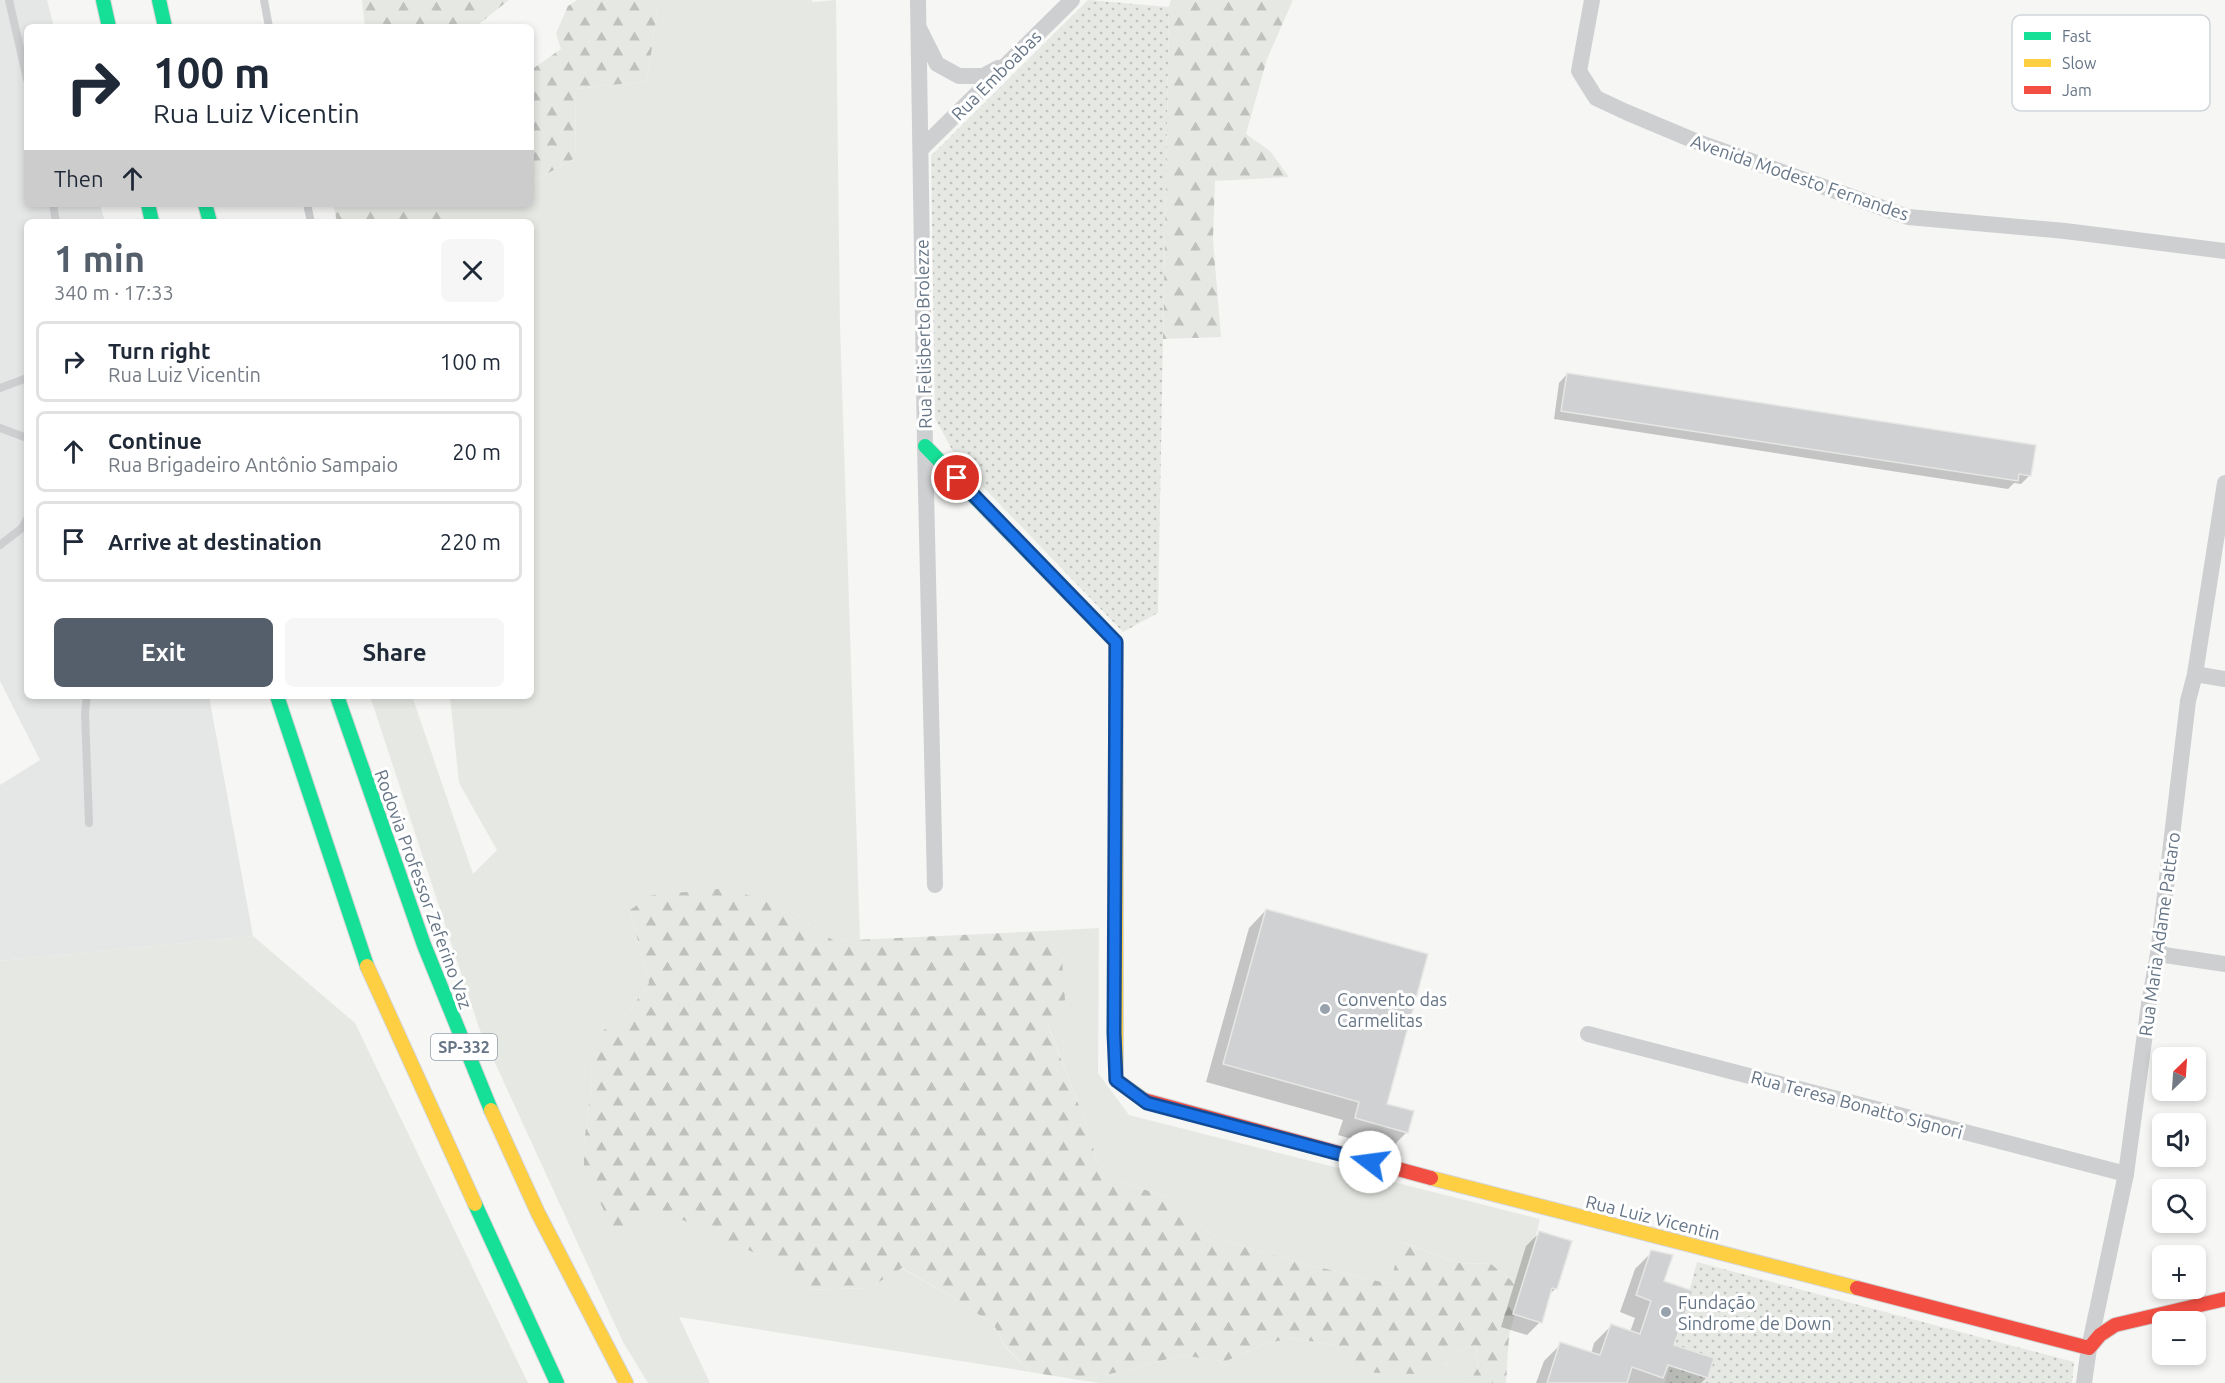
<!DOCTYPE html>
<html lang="en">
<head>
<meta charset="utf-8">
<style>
  :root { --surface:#fff; --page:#f6f6f7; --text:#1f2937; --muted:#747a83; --line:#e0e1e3; --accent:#555f6c }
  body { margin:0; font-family:Ubuntu,sans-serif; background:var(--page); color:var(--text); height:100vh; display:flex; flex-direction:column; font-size:22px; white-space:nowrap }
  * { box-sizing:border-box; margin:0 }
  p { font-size:20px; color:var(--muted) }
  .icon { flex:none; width:33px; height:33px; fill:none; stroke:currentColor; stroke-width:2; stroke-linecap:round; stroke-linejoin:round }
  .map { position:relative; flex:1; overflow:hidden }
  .drawer { position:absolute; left:24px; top:219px; width:510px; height:480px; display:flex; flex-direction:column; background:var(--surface); border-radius:9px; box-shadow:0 3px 9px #0003 }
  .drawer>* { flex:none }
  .banner { position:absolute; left:24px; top:24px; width:510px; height:183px; border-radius:9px; box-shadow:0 3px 9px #0003; background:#fff; color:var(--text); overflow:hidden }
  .needle { width:39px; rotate:25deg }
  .controls { position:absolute; left:2152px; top:1047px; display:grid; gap:12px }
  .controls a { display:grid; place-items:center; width:54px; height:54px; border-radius:9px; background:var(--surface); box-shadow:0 3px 9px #0003; font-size:30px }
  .pin { position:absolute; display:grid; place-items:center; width:51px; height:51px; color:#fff; margin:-26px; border:3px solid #fff; border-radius:50%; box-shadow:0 2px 6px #0007 }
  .me { position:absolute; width:66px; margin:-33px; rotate:285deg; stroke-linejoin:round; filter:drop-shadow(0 0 4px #0008) }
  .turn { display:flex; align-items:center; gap:21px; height:126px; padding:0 30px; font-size:27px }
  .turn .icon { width:78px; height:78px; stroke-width:2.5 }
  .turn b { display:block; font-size:42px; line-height:51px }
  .then { display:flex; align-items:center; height:57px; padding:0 30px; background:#0003; gap:12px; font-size:22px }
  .round { display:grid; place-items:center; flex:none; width:63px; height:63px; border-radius:9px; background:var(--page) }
  .overview { display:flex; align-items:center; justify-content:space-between; height:102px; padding:0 30px }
  h1 { font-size:36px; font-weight:700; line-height:45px; color:var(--accent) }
  .action { display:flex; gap:12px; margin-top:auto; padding:12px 30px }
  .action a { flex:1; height:69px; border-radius:9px; background:var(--accent); color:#fff; font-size:24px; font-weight:700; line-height:69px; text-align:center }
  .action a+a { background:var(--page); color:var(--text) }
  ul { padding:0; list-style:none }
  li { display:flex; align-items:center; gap:18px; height:81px; margin:0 12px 9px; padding:0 18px; border:3px solid var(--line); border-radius:9px }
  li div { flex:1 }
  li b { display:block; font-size:22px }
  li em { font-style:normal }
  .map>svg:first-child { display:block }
  .built { fill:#e5e6e6 }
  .grass { fill:#e6e9e3 }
  .forest { fill:url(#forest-firs) }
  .park { fill:url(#park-dots) }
  .shadow { fill:#0003 }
  .building { fill:#d0d1d2; stroke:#e6e6e5; stroke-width:1.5 }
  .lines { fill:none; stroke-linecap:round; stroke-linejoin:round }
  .fast-casing { stroke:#d3d4d5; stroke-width:16 }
  .slow-casing { stroke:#d3d4d5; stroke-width:16 }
  .jam-casing { stroke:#d3d4d5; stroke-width:16 }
  .lane { stroke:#cecfd0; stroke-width:8 }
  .street { stroke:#cecfd0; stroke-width:16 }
  .fast { stroke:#16e098; stroke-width:14 }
  .slow { stroke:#ffcf43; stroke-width:14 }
  .jam { stroke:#f24e42; stroke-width:14 }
  .route-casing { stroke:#114b97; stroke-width:15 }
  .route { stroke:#1a73e8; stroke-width:10 }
  .poi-dot { fill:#98a2ad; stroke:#fff; stroke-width:2 }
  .labels { text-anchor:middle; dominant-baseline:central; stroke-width:6; stroke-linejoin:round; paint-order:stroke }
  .shield { fill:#fff; stroke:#949eaa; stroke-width:1.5 }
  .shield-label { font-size:16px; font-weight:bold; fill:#667586 }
  .street-label { font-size:18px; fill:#667586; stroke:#fff }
  .poi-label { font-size:18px; fill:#667586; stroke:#fff; text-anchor:start }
  .key { fill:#fff; stroke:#d1d6db; stroke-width:1.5 }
  .key-label { font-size:16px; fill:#667586 }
</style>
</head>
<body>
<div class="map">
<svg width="2225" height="1383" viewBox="0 0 2225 1383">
  <defs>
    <pattern id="forest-firs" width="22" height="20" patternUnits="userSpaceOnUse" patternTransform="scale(1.5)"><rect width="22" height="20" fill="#e6e9e3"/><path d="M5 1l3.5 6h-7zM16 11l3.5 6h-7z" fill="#bec1be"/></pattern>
    <pattern id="park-dots" width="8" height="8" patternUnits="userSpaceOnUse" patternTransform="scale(1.5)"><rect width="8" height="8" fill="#e6e9e3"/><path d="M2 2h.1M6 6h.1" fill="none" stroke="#bec1be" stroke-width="1.8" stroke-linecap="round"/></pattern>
  </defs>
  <rect width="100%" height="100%" fill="#f6f6f5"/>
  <path class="built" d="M 0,0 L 47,0 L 54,27 L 27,27 L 27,204 L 100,204 L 105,222 L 27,222 L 27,696 L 209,696 L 253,936 L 0,961 L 0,785 L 40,760 L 0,681 Z"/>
  <g class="grass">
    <path d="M 659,0 L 811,0 L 813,2 L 836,0 L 840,325 L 860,940 L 834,941 L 791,911 L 630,910 L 649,983 L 626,1016 L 591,1039 L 592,1083 L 584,1143 L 659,1208 L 781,1265 L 803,1290 L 869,1288 L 901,1268 L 959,1301 L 994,1325 L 1005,1347 L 1030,1372 L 679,1317 L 710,1383 L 648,1383 L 623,1342 L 479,1028 L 370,696 L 412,696 L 473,874 L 497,850 L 459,783 L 450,696 L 531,696 L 531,222 L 447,221 L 463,204 L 531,204 L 531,178 L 543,176 L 575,158 L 576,89 L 647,81 Z"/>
    <path d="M 1099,928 L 1098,1073 L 1129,1115 L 1540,1219 L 1522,1289 L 1491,1264 L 1458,1263 L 1402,1242 L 1390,1284 L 1301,1263 L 1217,1239 L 1167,1197 L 1121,1182 L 1097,1161 L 1086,1124 L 1047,1022 L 1062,960 L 1044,931 Z"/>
    <path d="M 253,936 L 355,1023 L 528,1383 L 0,1383 L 0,961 Z"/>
    <path d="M 1291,1338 L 1335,1345 L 1440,1370 L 1459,1351 L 1476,1345 L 1478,1367 L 1469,1383 L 1100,1383 L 1079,1380 L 1124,1371 L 1182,1355 L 1224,1362 L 1265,1344 Z"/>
  </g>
  <g class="forest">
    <path d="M 362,0 L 509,0 L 475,27 L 365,27 Z"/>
    <path d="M 577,0 L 659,0 L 647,81 L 576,89 L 575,158 L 543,176 L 531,178 L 531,70 L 561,49 L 556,33 L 568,6 Z"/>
    <path d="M 1171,0 L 1293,0 L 1267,59 L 1246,134 L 1270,151 L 1289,177 L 1215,181 L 1213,240 L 1221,337 L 1163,339 L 1169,7 Z"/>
    <path d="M 333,204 L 463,204 L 447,222 L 337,222 Z"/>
    <path d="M 729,888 L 791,911 L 834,941 L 1044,931 L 1062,960 L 1065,1000 L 1047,1023 L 1086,1124 L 1097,1161 L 1121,1182 L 1167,1197 L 1217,1239 L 1301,1263 L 1390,1284 L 1401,1242 L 1458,1263 L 1491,1264 L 1522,1289 L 1509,1335 L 1506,1383 L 1469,1383 L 1478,1367 L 1476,1345 L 1459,1351 L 1440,1370 L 1415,1374 L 1352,1372 L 1335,1345 L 1291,1338 L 1265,1344 L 1224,1362 L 1182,1355 L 1124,1371 L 1079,1380 L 1030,1372 L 1005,1346 L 994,1325 L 959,1301 L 902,1268 L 869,1288 L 803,1290 L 781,1265 L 659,1209 L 620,1245 L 584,1168 L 584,1143 L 592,1083 L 590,1039 L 626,1016 L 649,983 L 630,910 L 652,895 Z"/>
  </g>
  <g class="park">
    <path d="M 1088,0 L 1169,7 L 1158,613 L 1123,632 L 958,461 L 935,418 L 931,156 Z"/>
    <path d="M 1697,1262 L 2074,1362 L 2072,1383 L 1665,1383 Z"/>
  </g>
  <g class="shadow">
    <path d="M 1567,374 L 2030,475 L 2021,484 L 2014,483 L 2008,489 L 1554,419 L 1559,383 Z"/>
    <path d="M 1266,910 L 1385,1105 L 1407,1132 L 1389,1150 L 1338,1135 L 1343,1120 L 1206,1082 L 1249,928 Z"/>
    <path d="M 1539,1233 L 1556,1288 L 1548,1296 L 1540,1322 L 1527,1335 L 1501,1327 L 1526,1246 Z"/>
    <path d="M 1652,1252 L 1662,1282 L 1672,1346 L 1707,1377 L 1701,1383 L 1536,1383 L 1544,1361 L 1561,1344 L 1591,1354 L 1594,1343 L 1611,1326 L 1630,1332 L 1635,1318 L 1620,1312 L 1635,1269 Z"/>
  </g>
  <g class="building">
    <path d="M 1567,373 L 2036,445 L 2031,476 L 2019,474 L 2018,481 L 1561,411 Z"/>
    <path d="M 1266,909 L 1428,954 L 1387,1104 L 1414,1111 L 1408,1133 L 1355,1118 L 1359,1102 L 1223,1064 Z"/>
    <path d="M 1539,1231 L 1572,1241 L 1557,1289 L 1552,1288 L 1542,1323 L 1513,1314 Z"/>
    <path d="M 1651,1250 L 1673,1255 L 1664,1281 L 1693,1291 L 1674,1345 L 1714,1358 L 1708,1378 L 1668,1365 L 1663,1378 L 1632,1367 L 1627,1383 L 1547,1383 L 1560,1342 L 1600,1355 L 1611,1324 L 1640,1334 L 1651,1301 L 1636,1295 Z"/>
  </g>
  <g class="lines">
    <g class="fast-casing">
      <g id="fast">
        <path d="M 103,0 L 109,27"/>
        <path d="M 159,0 L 165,27"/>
        <path d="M 148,204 L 152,222"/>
        <path d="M 205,204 L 210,222"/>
        <path d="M 925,446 L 1116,642 L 1116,675"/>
        <path d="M 277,696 L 367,966"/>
        <path d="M 337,696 L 424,945 L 491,1110"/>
        <path d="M 475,1204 L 557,1383"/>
      </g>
    </g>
    <g class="slow-casing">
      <g id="slow">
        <path d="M 1116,675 L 1116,1080 L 1144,1100"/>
        <path d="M 367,966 L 475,1204"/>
        <path d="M 491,1110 L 538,1213 L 626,1383"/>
        <path d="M 1431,1178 L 1857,1288"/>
      </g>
    </g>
    <g class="jam-casing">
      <g id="jam">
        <path d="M 1144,1100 L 1431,1178"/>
        <path d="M 1857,1288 L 2089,1348 L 2100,1335 L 2115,1325 L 2225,1299"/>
      </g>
    </g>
    <g class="lane">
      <path d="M 9,0 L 27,79"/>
      <path d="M 264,0 L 269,27"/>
      <path d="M 53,204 L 56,222"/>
      <path d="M 307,204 L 311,222"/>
      <path d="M 0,388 L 27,378"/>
      <path d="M 0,428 L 27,438"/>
      <path d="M 0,545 L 22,528 L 27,519"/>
      <path d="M 87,696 L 85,712 L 89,823"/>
    </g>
    <g class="street">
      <path d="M 918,0 L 925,446 L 935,885"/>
      <path d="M 1592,0 L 1579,71 L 1596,98 L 1626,112 L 1695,141 L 1908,217 L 2065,231 L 2225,251"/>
      <path d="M 920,30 L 937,64 L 959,76 L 983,76 L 998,68"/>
      <path d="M 921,149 L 1072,0"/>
      <path d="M 2195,674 L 2225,679"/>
      <path d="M 2158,954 L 2225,964"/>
      <path d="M 1588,1034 L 2126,1174"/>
      <path d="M 2084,1383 L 2089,1348 L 2126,1174 L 2149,1004 L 2158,954 L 2188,701 L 2195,674 L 2225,483"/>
    </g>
    <use href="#fast" class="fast"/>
    <use href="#slow" class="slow"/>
    <use href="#jam" class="jam"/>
  </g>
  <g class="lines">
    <g class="route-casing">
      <path id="route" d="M 957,478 L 1116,642 L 1114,1033 L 1116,1080 L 1147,1103 L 1370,1162"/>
    </g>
    <use href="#route" class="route"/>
  </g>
  <g class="poi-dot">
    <circle cx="1325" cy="1009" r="6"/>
    <circle cx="1666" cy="1312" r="6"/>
  </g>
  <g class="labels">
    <rect class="shield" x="431" y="1034" width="66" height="26" rx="4.5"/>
    <g class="shield-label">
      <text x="464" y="1047">SP-332</text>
    </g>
    <g class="street-label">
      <text transform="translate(996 75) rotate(-45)">Rua Emboabas</text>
      <text transform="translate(1800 177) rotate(19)">Avenida Modesto Fernandes</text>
      <text transform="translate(923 334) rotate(-91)">Rua Felisberto Brolezze</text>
      <text transform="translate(424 889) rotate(70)">Rodovia Professor Zeferino Vaz</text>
      <text transform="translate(2159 934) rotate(-82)">Rua Maria Adame Pattaro</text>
      <text transform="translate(1857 1104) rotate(15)">Rua Teresa Bonatto Signori</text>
      <text transform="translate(1653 1217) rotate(14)">Rua Luiz Vicentin</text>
    </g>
    <g class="poi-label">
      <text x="1337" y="999">Convento das<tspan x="1337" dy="21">Carmelitas</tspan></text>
      <text x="1678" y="1302">Fundação<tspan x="1678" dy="21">Sindrome de Down</tspan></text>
    </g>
  </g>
  <rect x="2012" y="15" width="198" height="96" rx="9" class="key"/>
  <rect x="2024" y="32" width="27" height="8" fill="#16e098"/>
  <rect x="2024" y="59" width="27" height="8" fill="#ffcf43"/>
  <rect x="2024" y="86" width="27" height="8" fill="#f24e42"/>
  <g class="key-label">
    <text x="2062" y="42">Fast</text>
    <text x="2062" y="69">Slow</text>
    <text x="2062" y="96">Jam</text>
  </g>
</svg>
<div class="controls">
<a><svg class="needle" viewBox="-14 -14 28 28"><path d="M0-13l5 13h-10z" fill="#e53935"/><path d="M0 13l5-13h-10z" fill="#747a83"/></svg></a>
<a><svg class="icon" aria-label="sound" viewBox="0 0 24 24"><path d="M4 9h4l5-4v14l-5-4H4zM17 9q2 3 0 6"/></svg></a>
<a><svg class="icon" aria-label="search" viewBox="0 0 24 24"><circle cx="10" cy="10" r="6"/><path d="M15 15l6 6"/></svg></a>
<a>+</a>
<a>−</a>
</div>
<div class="pin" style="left:957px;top:478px;background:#d93025"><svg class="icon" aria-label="arrive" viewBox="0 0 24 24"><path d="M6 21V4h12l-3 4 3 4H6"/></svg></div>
<svg class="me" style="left:1370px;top:1162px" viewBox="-20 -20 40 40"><circle r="19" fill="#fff"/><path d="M0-13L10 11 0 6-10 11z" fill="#1a73e8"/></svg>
<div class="banner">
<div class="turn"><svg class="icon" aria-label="right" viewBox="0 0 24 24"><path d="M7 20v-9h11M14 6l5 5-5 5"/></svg><div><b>100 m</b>Rua Luiz Vicentin</div></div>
<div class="then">Then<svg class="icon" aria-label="ahead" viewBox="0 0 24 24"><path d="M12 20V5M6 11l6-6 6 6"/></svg></div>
</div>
<section class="drawer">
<div class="overview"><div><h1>1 min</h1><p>340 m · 17:33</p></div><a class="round"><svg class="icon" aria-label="close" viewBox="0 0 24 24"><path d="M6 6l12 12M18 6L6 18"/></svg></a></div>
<ul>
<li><svg class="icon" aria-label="right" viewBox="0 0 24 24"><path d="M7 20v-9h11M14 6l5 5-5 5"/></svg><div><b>Turn right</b><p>Rua Luiz Vicentin</p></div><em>100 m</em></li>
<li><svg class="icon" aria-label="ahead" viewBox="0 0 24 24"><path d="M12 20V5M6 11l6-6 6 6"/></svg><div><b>Continue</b><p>Rua Brigadeiro Antônio Sampaio</p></div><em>20 m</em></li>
<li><svg class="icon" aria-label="arrive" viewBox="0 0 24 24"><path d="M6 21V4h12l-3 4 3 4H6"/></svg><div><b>Arrive at destination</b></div><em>220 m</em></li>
</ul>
<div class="action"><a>Exit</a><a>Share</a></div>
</section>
</div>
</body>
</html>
